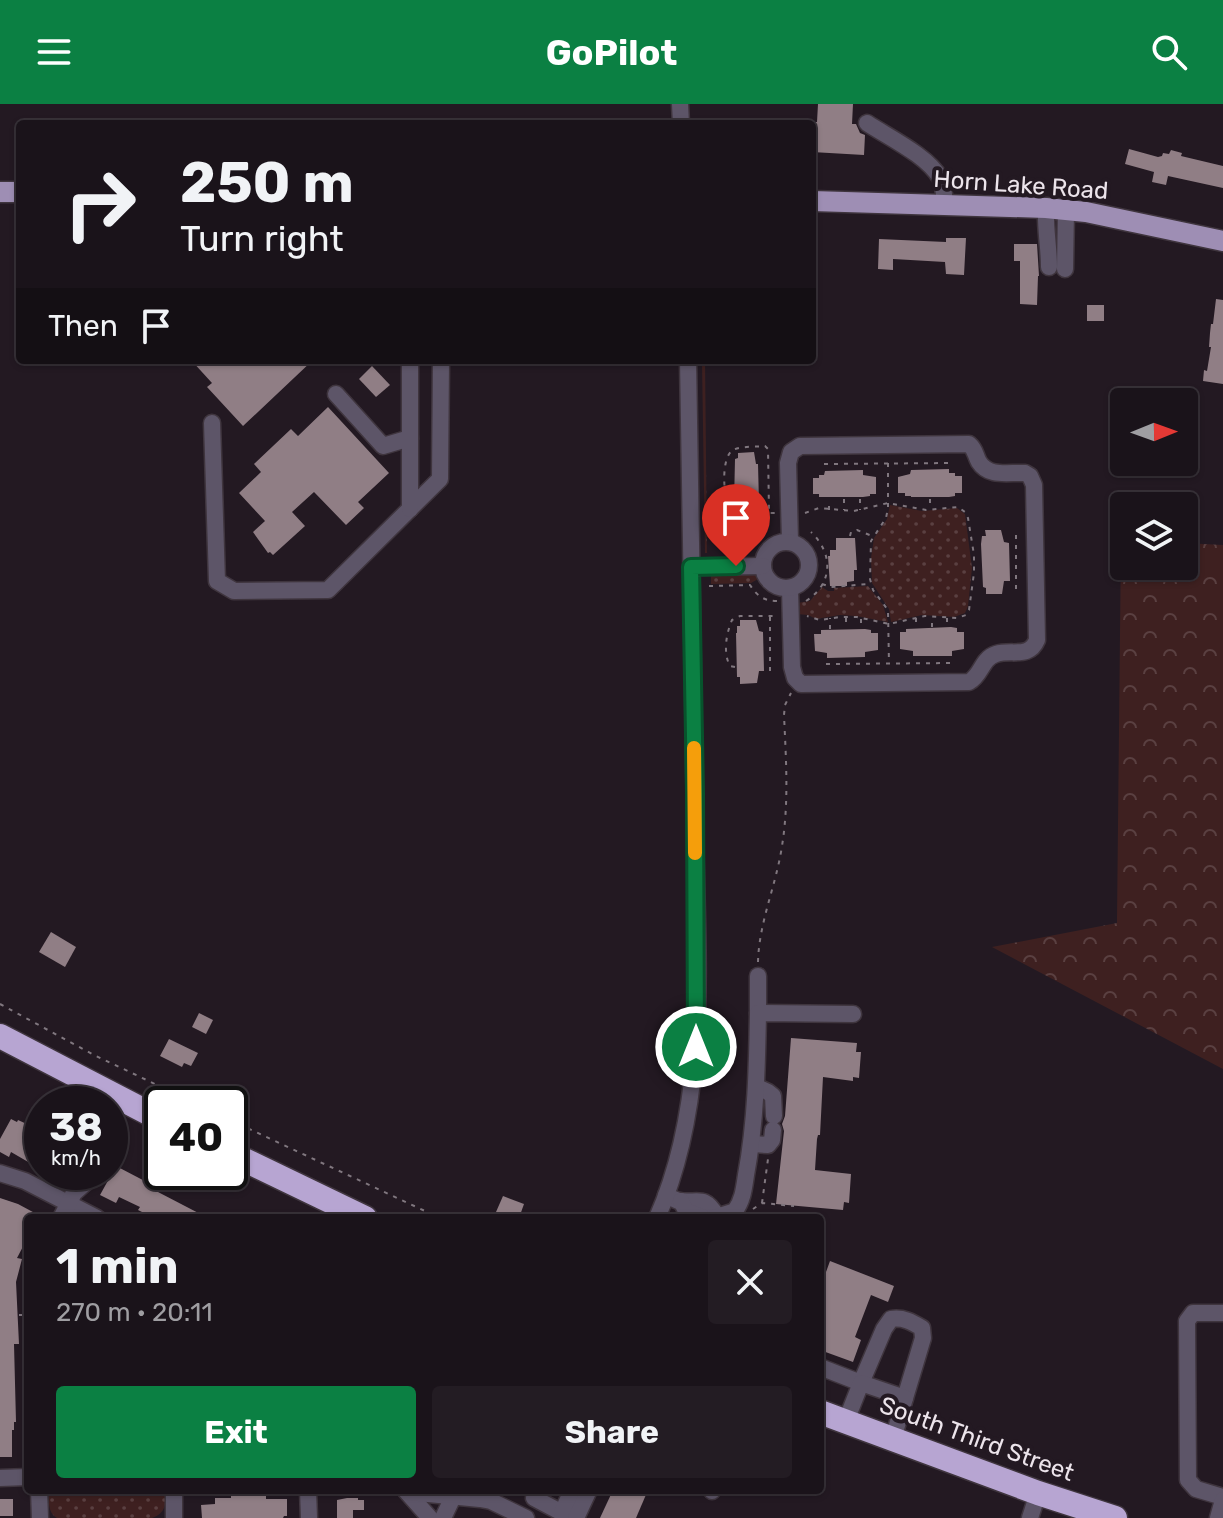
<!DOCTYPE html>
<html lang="en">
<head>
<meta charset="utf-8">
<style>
  :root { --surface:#1a131a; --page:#231c23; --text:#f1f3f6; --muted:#9f9ea2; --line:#383239; --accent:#0b8043 }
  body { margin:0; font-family:Rubik,sans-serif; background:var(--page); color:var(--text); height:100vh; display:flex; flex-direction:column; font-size:30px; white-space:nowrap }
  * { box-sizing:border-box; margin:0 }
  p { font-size:26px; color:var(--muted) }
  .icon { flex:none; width:44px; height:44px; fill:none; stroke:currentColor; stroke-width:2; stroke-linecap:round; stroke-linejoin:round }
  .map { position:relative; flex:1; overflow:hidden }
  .side { position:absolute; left:24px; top:1110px; width:800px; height:280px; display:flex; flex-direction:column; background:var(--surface); border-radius:8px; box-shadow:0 2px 6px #0004,0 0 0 2px var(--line) }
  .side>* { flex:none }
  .top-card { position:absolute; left:16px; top:16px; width:800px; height:244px; border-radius:8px; box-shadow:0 2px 6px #0004,0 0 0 2px var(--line); background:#1a131a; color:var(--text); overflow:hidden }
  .needle { width:52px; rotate:89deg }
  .controls { position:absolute; left:1110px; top:284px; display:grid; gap:16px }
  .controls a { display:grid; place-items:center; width:88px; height:88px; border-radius:8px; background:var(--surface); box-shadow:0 2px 6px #0004,0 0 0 2px var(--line); font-size:40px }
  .speed { position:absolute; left:24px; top:982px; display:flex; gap:16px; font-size:40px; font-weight:700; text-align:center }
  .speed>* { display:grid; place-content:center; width:104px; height:104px; border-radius:50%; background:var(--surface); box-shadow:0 2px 6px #0004,0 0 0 2px var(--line); line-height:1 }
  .speed small { font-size:20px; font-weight:400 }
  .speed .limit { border:4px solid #111; border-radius:12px; background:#fff; color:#111 }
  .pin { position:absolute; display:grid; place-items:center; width:68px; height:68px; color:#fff; margin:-82px -34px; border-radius:50% 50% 50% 0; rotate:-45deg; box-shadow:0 0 8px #0007 }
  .pin .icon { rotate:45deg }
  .me { position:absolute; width:88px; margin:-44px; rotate:0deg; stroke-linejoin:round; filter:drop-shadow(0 0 6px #0008) }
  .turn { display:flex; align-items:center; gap:28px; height:168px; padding:0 32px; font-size:36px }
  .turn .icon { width:104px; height:104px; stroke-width:2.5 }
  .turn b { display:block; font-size:56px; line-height:68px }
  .then { display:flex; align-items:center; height:76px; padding:0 32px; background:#0003; gap:16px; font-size:30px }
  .round { display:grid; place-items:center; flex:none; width:84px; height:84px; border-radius:8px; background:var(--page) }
  .head { display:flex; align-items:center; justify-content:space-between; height:136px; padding:0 32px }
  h1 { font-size:48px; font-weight:700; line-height:60px }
  .primary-button { display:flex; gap:16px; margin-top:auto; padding:16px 32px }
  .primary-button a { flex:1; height:92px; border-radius:8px; background:var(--accent); color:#fff; font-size:32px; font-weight:700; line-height:92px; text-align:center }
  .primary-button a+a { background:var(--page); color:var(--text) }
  header { display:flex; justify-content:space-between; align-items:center; height:104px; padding:0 32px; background:var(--accent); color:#fff; font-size:36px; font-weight:700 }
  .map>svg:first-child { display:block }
  .grass { fill:url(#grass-dots) }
  .forest { fill:url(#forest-crowns) }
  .building { fill:#907e85 }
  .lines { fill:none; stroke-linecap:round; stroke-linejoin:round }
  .minor-casing { stroke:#3f353e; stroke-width:19 }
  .major-casing { stroke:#3f353e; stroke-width:23 }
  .highway-casing { stroke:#3f353e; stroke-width:27 }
  .path { stroke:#80777f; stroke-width:2; stroke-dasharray:4 6; stroke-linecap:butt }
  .minor { stroke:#5d5568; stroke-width:16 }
  .major { stroke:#9e8eb4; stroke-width:20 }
  .highway { stroke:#b7a5d2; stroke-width:24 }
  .route-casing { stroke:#07532c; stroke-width:20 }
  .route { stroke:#0b8043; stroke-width:14 }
  .slow { stroke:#f59e0b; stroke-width:14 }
  .labels { text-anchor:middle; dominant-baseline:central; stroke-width:8; stroke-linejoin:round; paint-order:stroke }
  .street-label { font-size:24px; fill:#ece4eb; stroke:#231922 }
</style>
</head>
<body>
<header><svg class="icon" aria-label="menu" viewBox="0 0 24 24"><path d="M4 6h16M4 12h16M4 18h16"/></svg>GoPilot<svg class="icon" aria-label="search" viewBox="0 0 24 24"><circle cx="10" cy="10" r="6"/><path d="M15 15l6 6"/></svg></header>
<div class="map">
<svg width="1223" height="1414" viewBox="0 0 1223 1414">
  <defs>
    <pattern id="grass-dots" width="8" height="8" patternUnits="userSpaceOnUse" patternTransform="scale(2)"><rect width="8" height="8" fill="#3e2020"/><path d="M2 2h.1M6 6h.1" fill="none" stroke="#5a4041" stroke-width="1.8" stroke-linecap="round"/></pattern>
    <pattern id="forest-crowns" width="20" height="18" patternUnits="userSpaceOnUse" patternTransform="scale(2)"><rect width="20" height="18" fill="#3e2020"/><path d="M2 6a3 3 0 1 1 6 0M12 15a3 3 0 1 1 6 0" fill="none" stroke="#5a4041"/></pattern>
  </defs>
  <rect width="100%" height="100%" fill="#231922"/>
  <g class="grass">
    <path d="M 702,256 L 705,256 L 707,449 L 705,449 Z"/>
    <path d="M 890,401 L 922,407 L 957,404 L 965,410 L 972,464 L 968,502 L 965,509 L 954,513 L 922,511 L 891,518 L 889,505 L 872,479 L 871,454 L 874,434 L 887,415 Z"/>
    <path d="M 750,468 L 759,472 L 758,475 L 751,479 L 711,480 L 711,469 Z"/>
    <path d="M 868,482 L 883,501 L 888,518 L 856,512 L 840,511 L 816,515 L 808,511 L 797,510 L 797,499 L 810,497 L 822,483 L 828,487 L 834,487 L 834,484 Z"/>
    <path d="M 49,1386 L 166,1386 C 166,1400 166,1409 152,1414 L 57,1414 C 47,1408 49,1396 49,1386 Z"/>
  </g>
  <path class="forest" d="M 1121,435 L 1124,435 L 1124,462 L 1184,462 L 1184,439 L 1223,441 L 1223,965 L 992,843 L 1117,819 Z"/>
  <g class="building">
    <path d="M 818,0 L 853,0 L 852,20 L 856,20 L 860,29 L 865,31 L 864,51 L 812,48 L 812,18 L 817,18 Z"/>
    <path d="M 1129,45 L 1158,53 L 1162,52 L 1163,49 L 1169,50 L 1171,46 L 1182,49 L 1181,52 L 1223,62 L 1223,84 L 1168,72 L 1166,81 L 1152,78 L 1154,68 L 1125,60 Z"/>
    <path d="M 946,134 L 966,134 L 964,171 L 946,170 L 945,158 L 893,155 L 893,166 L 878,165 L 879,135 L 946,138 Z"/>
    <path d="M 1014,140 L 1037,140 L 1039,172 L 1038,172 L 1037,201 L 1020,200 L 1020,157 L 1014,157 Z"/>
    <path d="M 1216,195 L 1223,196 L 1223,280 L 1203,277 L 1204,266 L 1207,267 L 1211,243 L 1209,243 L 1210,229 L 1211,220 L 1213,220 Z"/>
    <rect x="1087" y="201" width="17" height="16"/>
    <path d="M 191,256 L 313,256 L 243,322 L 207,283 L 212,279 Z"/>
    <path d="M 372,262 L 390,281 L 376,293 L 359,275 Z"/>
    <path d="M 328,303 L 389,369 L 358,398 L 364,404 L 346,421 L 314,388 L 292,408 L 305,422 L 273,451 L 270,448 L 268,449 L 253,428 L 265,417 L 239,389 L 261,368 L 254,360 L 291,325 L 298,332 Z"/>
    <path d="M 754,348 L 756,360 L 758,360 L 759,399 L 757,399 L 757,405 L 755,405 L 755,412 L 738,413 L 738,405 L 736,406 L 734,399 L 735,355 L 738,354 L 738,349 Z"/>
    <path d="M 949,365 L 949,369 L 955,369 L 955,372 L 962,372 L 962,389 L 955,389 L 955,392 L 949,393 L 911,393 L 911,392 L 905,392 L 905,389 L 898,389 L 898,373 L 910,370 L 911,366 Z"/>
    <path d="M 863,366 L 863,371 L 876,373 L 876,390 L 870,390 L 870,392 L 863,393 L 819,393 L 819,390 L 813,390 L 813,374 L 819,374 L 819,371 L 824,371 L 825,367 Z"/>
    <path d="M 985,426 L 1001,426 L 1004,438 L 1009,439 L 1010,477 L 1004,477 L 1002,490 L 986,490 L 986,484 L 983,483 L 981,440 L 982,432 L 986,432 Z"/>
    <path d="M 836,434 L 855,434 L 857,466 L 854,466 L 854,477 L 847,478 L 847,482 L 830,482 L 828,452 L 830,452 L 830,446 L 836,446 Z"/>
    <path d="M 740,516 L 756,516 L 759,527 L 763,528 L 764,567 L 759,567 L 757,579 L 740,580 L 740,573 L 737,573 L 736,529 L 737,529 L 737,522 L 740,522 Z"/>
    <path d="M 951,523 L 957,524 L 957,528 L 964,528 L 964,545 L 952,547 L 952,552 L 913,552 L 913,547 L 900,545 L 900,528 L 906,528 L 906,525 Z"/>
    <path d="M 865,525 L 871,526 L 871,529 L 878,529 L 878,546 L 865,548 L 865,553 L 827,554 L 827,549 L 815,547 L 814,530 L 821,530 L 821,526 Z"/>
    <path d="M 51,828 L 76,843 L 65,863 L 39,848 Z"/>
    <path d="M 199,909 L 213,916 L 206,930 L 192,923 Z"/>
    <path d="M 791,934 L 857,939 L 856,948 L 861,948 L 859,974 L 853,973 L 853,977 L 823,973 L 820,1031 L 818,1031 L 817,1035 L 815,1066 L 851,1070 L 849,1099 L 844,1098 L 843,1106 L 776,1100 L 784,1027 L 782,1020 L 785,1012 Z"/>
    <path d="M 169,935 L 198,949 L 191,962 L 184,959 L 182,963 L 160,952 Z"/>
    <path d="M 11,1015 L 17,1018 L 18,1016 L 42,1027 L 42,1066 L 11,1048 L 9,1053 L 0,1048 L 0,1035 Z"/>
    <path d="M 116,1062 L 160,1085 L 158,1088 L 208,1114 L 154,1114 L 138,1106 L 140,1103 L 119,1093 L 116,1099 L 100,1091 Z"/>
    <path d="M 503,1092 L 524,1100 L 519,1114 L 511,1114 L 496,1108 Z"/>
    <path d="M 0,1094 L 18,1100 L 44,1114 L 28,1114 L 28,1133 L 17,1154 L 22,1155 L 16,1178 L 19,1240 L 14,1240 L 16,1318 L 14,1318 L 14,1326 L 12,1326 L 12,1353 L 0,1353 Z"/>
    <path d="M 830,1157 L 894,1182 L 888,1198 L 871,1191 L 855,1233 L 861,1236 L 853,1258 L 820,1246 L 820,1178 L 822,1179 Z"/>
    <path d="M 613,1386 L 648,1386 L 636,1414 L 600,1414 Z"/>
    <path d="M 266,1391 L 266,1395 L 287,1395 L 287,1412 L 284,1412 L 283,1414 L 202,1414 L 201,1401 L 215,1400 L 215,1394 L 231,1394 L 231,1392 Z"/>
    <path d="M 347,1394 L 358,1394 L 358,1396 L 364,1396 L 364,1406 L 353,1406 L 353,1414 L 337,1414 L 337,1396 Z"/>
    <rect x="0" y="1395" width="13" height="17"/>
  </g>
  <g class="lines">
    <g class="minor-casing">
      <g id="minor">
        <path d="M 680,0 L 681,20"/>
        <path d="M 867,19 C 888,33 928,52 940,74 C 944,81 944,92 945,100"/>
        <path d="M 1046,104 C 1045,124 1049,143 1049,163"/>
        <path d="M 1065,165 L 1066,106"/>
        <path d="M 336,290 L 383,342 L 410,334"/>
        <path d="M 212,319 L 217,477 L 234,487 L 328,486 L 440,375 L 441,256"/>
        <path d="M 410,405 L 410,256"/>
        <path d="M 790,437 L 788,359 L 791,348 L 800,342 L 969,340 C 976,346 975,351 979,358 C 989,374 1009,368 1025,369 L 1030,372 L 1034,381 L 1037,536 C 1029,555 1012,545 996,550 C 981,555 982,571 969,578 L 801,580 L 795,574 L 792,563 L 790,484"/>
        <circle cx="786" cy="461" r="23"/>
        <path d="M 691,463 L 763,462"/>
        <path d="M 758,872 L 758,909"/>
        <path d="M 757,983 L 768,988 L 773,992 L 774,1012"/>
        <path d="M 110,1017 L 121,996"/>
        <path d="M 110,1037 L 112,1015"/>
        <path d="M 752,1040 L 768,1041 L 772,1036 L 773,1026"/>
        <path d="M 0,1069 L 25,1077 L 97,1114"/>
        <path d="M 666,1091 C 670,1093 675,1096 679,1097 C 697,1100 704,1090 716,1111"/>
        <path d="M 681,1097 L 686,1107 L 704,1114"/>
        <path d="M 61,1114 L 74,1089 L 92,1073 L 95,1068"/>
        <path d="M 657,1114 C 711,991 696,849 695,718 C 694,564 690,410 688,256"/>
        <path d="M 713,1114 L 735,1107 C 743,1096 744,1084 746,1071 C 756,1017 757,964 758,909 L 853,910"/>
        <path d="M 1223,1209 L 1193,1209 L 1187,1217 L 1188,1376 L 1196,1385 L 1223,1393"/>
        <path d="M 820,1263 L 861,1279 L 884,1225 L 891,1215 C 903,1213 912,1218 922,1224 L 923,1234 L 905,1294"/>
        <path d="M 846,1317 L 861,1279 L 905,1294 L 893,1335"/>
        <path d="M 0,1374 L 28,1373"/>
        <path d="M 39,1386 L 40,1414"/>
        <path d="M 174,1386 L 174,1414"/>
        <path d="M 308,1386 L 309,1414"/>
        <path d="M 405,1386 L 430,1414"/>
        <path d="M 712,1387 L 712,1386"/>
        <path d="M 408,1388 L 480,1395 L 491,1397 L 526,1414"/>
        <path d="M 534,1394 L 572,1414"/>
        <path d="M 562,1409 L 572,1386"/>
        <path d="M 443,1414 L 453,1393"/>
        <path d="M 576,1414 L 589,1386"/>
        <path d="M 1030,1414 L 1038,1389"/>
        <path d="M 1218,1414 L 1223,1396"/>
      </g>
    </g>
    <g class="major-casing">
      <g id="major">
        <path d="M 0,88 L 20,88"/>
        <path d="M 812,97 L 1046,104 L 1086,108 L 1223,137"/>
      </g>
    </g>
    <g class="highway-casing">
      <g id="highway">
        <path d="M 0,932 L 162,1016"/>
        <path d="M 230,1049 L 365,1114"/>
        <path d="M 820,1308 L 1038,1389 L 1115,1414"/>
      </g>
    </g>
    <g class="path">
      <path d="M 888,359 L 888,404 L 886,414 L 871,437 L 870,475 L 873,486 L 888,506 L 889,560"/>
      <path d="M 824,360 L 953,359"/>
      <path d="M 844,395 L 844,406"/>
      <path d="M 860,395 L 860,406"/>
      <path d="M 930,395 L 930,405"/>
      <path d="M 733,396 L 727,395 C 723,385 722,352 733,346 C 741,342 756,343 765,342 L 768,345 L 769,409 L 775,409"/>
      <path d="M 829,406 L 829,396"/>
      <path d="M 805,409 L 819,404 L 854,407 L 888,399 L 926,406 L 958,403 L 965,408 L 968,414 L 974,451 L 974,469 L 969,506 L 966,511 L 957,514 L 925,512 L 889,520 L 857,513 L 840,513 L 820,516 L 807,512"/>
      <path d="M 1016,431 L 1016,485"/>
      <path d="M 850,432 L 851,428 L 857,426 L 872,432"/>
      <path d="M 822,480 L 831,483 L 869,480"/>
      <path d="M 709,482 L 750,481 C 757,492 764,497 777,497"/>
      <path d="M 806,497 C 834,479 833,449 811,428"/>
      <path d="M 770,513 L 770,568"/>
      <path d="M 846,514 L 846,523"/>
      <path d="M 916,514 L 916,523"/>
      <path d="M 947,514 L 947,522"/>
      <path d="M 861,515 L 861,524"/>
      <path d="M 932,523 L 932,513"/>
      <path d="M 830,525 L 830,514"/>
      <path d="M 826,560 L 955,559"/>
      <path d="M 735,563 L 730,562 C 723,549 726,530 732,516 L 740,512 L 776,512"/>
      <path d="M 758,858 C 759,818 776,782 782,742 C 789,699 786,655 784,611 L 785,601 L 791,589"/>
      <path d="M 0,900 L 94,951 L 197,1000"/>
      <path d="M 230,1016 L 440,1114"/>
      <path d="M 762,1099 L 768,1055"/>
      <path d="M 753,1105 L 762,1099 L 794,1102"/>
      <path d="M 19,1211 L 23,1211"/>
    </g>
    <use href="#minor" class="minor"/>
    <use href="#major" class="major"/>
    <use href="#highway" class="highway"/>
  </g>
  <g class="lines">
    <g class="route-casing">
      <path id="route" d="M 696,943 L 695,689 L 691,463 L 736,462"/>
    </g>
    <use href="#route" class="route"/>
    <path class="slow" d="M 694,644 L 695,749"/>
  </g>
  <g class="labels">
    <g class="street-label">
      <text transform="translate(1021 81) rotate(4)">Horn Lake Road</text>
      <text transform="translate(977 1335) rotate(20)">South Third Street</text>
    </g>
  </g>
</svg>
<div class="controls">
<a><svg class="needle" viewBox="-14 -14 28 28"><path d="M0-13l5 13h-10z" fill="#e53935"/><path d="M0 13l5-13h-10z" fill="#9f9ea2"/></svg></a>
<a><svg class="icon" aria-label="layers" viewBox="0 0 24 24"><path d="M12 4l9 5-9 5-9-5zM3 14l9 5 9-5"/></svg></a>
</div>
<div class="speed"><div>38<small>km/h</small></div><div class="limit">40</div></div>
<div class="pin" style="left:736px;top:462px;background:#d93025"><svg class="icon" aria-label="arrive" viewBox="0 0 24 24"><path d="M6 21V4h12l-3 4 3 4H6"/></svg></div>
<svg class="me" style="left:696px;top:943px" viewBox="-20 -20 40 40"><circle r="17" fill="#0b8043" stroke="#fff" stroke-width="3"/><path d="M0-11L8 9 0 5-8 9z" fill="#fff"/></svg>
<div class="top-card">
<div class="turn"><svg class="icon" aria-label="right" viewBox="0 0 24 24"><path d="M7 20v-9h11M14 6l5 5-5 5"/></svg><div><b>250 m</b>Turn right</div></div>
<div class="then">Then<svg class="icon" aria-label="arrive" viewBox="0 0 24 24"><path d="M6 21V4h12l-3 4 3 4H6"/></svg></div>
</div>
<section class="side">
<div class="head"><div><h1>1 min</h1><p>270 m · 20:11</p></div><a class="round"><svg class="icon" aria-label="close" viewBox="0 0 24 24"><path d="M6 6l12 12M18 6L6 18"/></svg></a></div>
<div class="primary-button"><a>Exit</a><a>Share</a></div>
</section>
</div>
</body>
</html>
